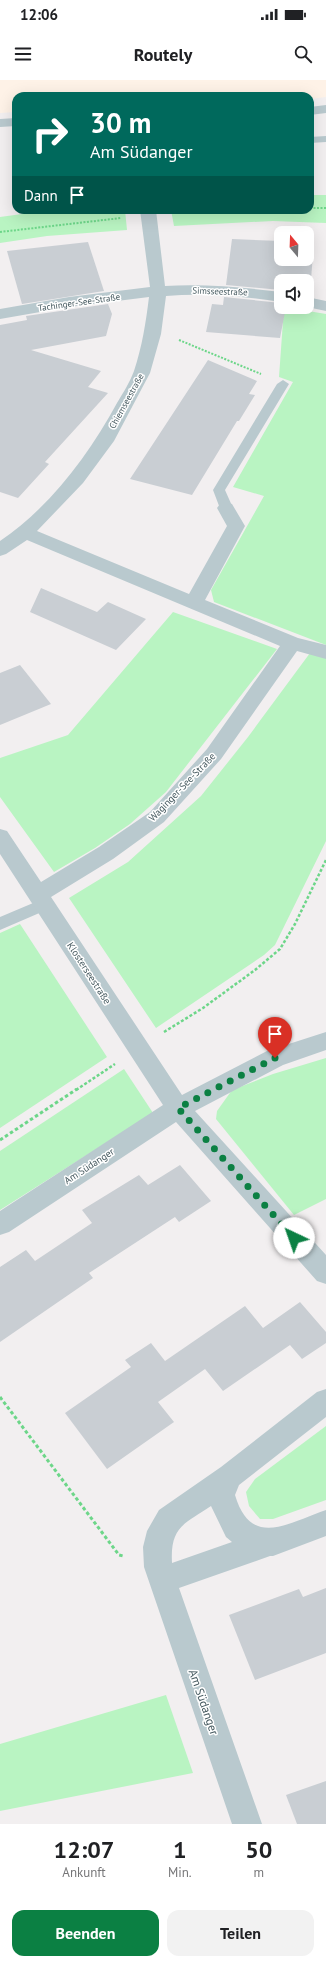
<!DOCTYPE html>
<html lang="de">
<head>
<meta charset="utf-8">
<style>
  :root { --surface:#fff; --page:#f2f2f2; --text:#202124; --muted:#757577; --accent:#0b8043 }
  body { margin:0; font-family:"PT Sans",sans-serif; background:var(--page); color:var(--text); height:100vh; display:flex; flex-direction:column; font-size:15px; white-space:nowrap }
  * { box-sizing:border-box; margin:0 }
  p { font-size:13px; color:var(--muted) }
  .icon { flex:none; width:22px; height:22px; fill:none; stroke:currentColor; stroke-width:2; stroke-linecap:round; stroke-linejoin:round }
  .map { position:relative; height:1744px; overflow:hidden }
  .sheet { display:flex; flex-direction:column; background:var(--surface); flex:1 }
  .sheet>* { flex:none }
  .guide { position:absolute; left:12px; top:12px; width:302px; height:122px; border-radius:12px; box-shadow:0 4px 16px #0002; background:#00695c; color:#fff; overflow:hidden }
  .needle { width:26px; rotate:341deg }
  .controls { position:absolute; left:274px; top:146px; display:grid; gap:8px }
  .controls a { display:grid; place-items:center; width:40px; height:40px; border-radius:8px; background:var(--surface); box-shadow:0 4px 16px #0002; font-size:20px }
  .pin { position:absolute; display:grid; place-items:center; width:34px; height:34px; color:#fff; margin:-41px -17px; border-radius:50% 50% 50% 0; rotate:-45deg; box-shadow:0 0 4px #0007 }
  .pin .icon { rotate:45deg }
  .me { position:absolute; width:44px; margin:-22px; rotate:318deg; stroke-linejoin:round; filter:drop-shadow(0 0 3px #0008) }
  .turn { display:flex; align-items:center; gap:14px; height:84px; padding:0 12px; font-size:18px }
  .turn .icon { width:52px; height:52px; stroke-width:2.5 }
  .turn b { display:block; font-size:28px; line-height:34px }
  .then { display:flex; align-items:center; height:38px; padding:0 12px; background:#0003; gap:8px; font-size:15px }
  .eta { display:flex; justify-content:space-evenly; align-items:center; height:68px; text-align:center }
  .eta b { font-size:24px; font-weight:800; line-height:28px }
  .cta { display:flex; gap:8px; margin-top:auto; padding:8px 12px }
  .cta a { flex:1; height:46px; border-radius:12px; background:var(--accent); color:#fff; font-size:16px; font-weight:800; line-height:46px; text-align:center }
  .cta a+a { background:var(--page); color:var(--text) }
  .status { display:flex; justify-content:space-between; align-items:center; height:28px; padding:0 20px; background:var(--surface); direction:ltr }
  .status svg { height:11px; fill:currentColor }
  header { display:flex; justify-content:space-between; align-items:center; height:52px; padding:0 12px; background:var(--surface); font-size:18px; font-weight:800 }
  .map>svg:first-child { display:block }
  .commercial { fill:#fef2e7 }
  .green { fill:#b9f4c2 }
  .building { fill:#c9ced3 }
  .lines { fill:none; stroke-linecap:round; stroke-linejoin:round }
  .path-far2 { stroke:#6dd689; stroke-width:2; stroke-dasharray:2 1.5; stroke-linecap:butt }
  .path-far1 { stroke:#6dd689; stroke-width:2.5; stroke-dasharray:3 2; stroke-linecap:butt }
  .path { stroke:#6dd689; stroke-width:3; stroke-dasharray:3.5 2.5; stroke-linecap:butt }
  .service { fill:#b9c9ce; fill-rule:evenodd }
  .minor { fill:#b9c9ce; fill-rule:evenodd }
  .route { stroke:#0b8043; stroke-width:7; stroke-dasharray:0 12.6 }
  .labels { text-anchor:middle; dominant-baseline:central; stroke-width:3; stroke-linejoin:round; paint-order:stroke }
  .far-street-label { font-size:9px; fill:#45595f; stroke:#fff }
  .street-label { font-size:10px; fill:#45595f; stroke:#fff }
  .near-street-label { font-size:12px; fill:#45595f; stroke:#fff }
</style>
</head>
<body>
<div class="status"><b>12:06</b><svg viewBox="0 0 49 12"><path d="M0 12V9h3v3zM5 12V6h3v6zM10 12V3h3v9zM15 12V0h3v12zM26 1h20v11H26zM47 4h2v5h-2z"/></svg></div>
<header><svg class="icon" aria-label="menu" viewBox="0 0 24 24"><path d="M4 6h16M4 12h16M4 18h16"/></svg>Routely<svg class="icon" aria-label="search" viewBox="0 0 24 24"><circle cx="10" cy="10" r="6"/><path d="M15 15l6 6"/></svg></header>
<div class="map">
<svg width="326" height="1744" viewBox="0 0 326 1744">
  <rect width="100%" height="100%" fill="#f2eff0"/>
  <path class="commercial" d="M 0,0 L 326,0 L 326,17 L 310,19 L 310,16 L 16,16 L 16,32 L 0,33 Z"/>
  <g class="green">
    <path d="M 310,115 L 326,115 L 326,143 L 273,141 L 174,146 L 171,130 L 310,130 Z"/>
    <path d="M 51,130 L 125,130 L 127,150 L 47,156 L 0,163 L 0,137 Z"/>
    <path d="M 284,227 L 326,234 L 326,565 L 214,522 L 211,510 L 264,416 L 233,407 L 293,302 L 279,297 Z"/>
    <path d="M 173,532 L 277,569 L 166,712 L 130,744 L 95,768 L 54,792 L 0,717 L 0,678 L 68,655 Z"/>
    <path d="M 310,573 L 326,578 L 326,761 L 275,865 L 264,875 L 156,948 L 69,818 L 128,782 L 201,716 L 248,657 Z"/>
    <path d="M 20,844 L 107,977 L 0,1048 L 0,853 Z"/>
    <path d="M 326,978 L 326,1119 L 294,1135 L 216,1039 L 217,1031 L 232,1010 L 273,994 Z"/>
    <path d="M 124,989 L 153,1033 L 0,1130 L 0,1071 Z"/>
    <path d="M 326,1346 L 326,1420 L 273,1439 L 260,1439 L 249,1426 L 246,1412 L 255,1399 Z"/>
    <path d="M 166,1615 L 193,1693 L 0,1731 L 0,1664 Z"/>
  </g>
  <g class="building">
    <path d="M 232,159 L 281,161 L 281,179 L 307,179 L 307,163 L 314,163 L 311,199 L 292,198 L 291,201 L 281,201 L 281,210 L 226,205 Z"/>
    <path d="M 88,162 L 104,211 L 22,224 L 7,171 Z"/>
    <path d="M 224,217 L 281,223 L 281,227 L 286,227 L 280,258 L 206,252 L 212,224 L 223,225 Z"/>
    <path d="M 108,224 L 112,234 L 106,256 L 31,270 L 101,291 L 88,307 L 108,313 L 45,382 L 49,384 L 18,418 L 0,412 L 0,245 L 27,240 L 26,236 Z"/>
    <path d="M 208,280 L 257,301 L 249,314 L 255,315 L 239,341 L 237,341 L 192,415 L 130,399 Z"/>
    <path d="M 41,508 L 97,532 L 108,522 L 146,539 L 116,570 L 30,532 Z"/>
    <path d="M 20,585 L 51,624 L 0,645 L 0,593 Z"/>
    <path d="M 180,1085 L 211,1121 L 179,1142 L 175,1137 L 89,1193 L 93,1198 L 0,1262 L 0,1187 L 26,1170 L 35,1181 L 92,1143 L 82,1130 L 139,1095 L 148,1105 Z"/>
    <path d="M 300,1222 L 326,1252 L 326,1263 L 302,1279 L 290,1265 L 223,1311 L 205,1289 L 158,1322 L 174,1342 L 107,1389 L 65,1333 L 131,1287 L 125,1280 L 151,1263 L 165,1281 L 245,1226 L 263,1248 Z"/>
    <path d="M 326,1508 L 326,1573 L 255,1600 L 229,1535 L 299,1509 L 303,1517 Z"/>
    <path d="M 326,1701 L 326,1744 L 297,1744 L 286,1715 Z"/>
  </g>
  <g class="lines">
    <g class="path-far2">
      <path d="M 310,128 L 326,128"/>
      <path d="M 176,132 L 220,130"/>
      <path d="M 0,152 L 121,138"/>
      <path d="M 179,260 L 261,294"/>
    </g>
    <g class="path-far1">
      <path d="M 164,952 L 203,928 L 255,890 L 280,869 L 295,844 L 326,780"/>
      <path d="M 76,1010 L 115,984"/>
    </g>
    <g class="path">
      <path d="M 0,1060 L 77,1009"/>
      <path d="M 0,1317 L 119,1475 L 123,1476"/>
    </g>
    <g class="service">
      <path d="M 326,56 L 326,62 L 310,63 L 310,57 Z"/>
      <path d="M 283,300 L 289,304 L 225,410 L 233,428 L 231,431 L 221,431 L 213,410 L 277,304 Z"/>
      <path d="M 45,818 L 51,820 L 53,824 L 51,828 L 0,850 L 0,837 Z"/>
    </g>
    <g class="minor">
      <path d="M 326,25 L 326,33 L 310,35 L 310,27 Z"/>
      <path d="M 16,38 L 16,46 L 0,47 L 0,39 Z"/>
      <path d="M 140,130 L 156,130 L 165,206 C 204,204 242,207 281,212 L 281,222 C 243,216 204,213 166,216 L 161,254 L 150,293 L 114,361 L 83,403 L 37,451 L 189,514 L 227,446 L 217,428 L 220,424 L 226,422 L 232,424 L 245,446 L 205,520 L 298,558 L 326,565 L 326,579 L 297,571 L 221,679 L 164,742 L 113,779 L 51,817 L 182,1015 L 267,971 L 326,952 L 326,970 L 283,985 L 195,1031 L 326,1175 L 326,1204 L 317,1201 L 176,1042 L 9,1152 L 0,1155 L 0,1131 L 163,1025 L 0,774 L 0,749 L 7,751 L 41,802 L 99,767 L 150,732 L 207,669 L 280,566 L 27,460 L 6,474 L 0,476 L 0,461 C 50,427 88,376 117,323 C 123,313 130,302 134,291 C 142,267 146,242 149,217 L 69,227 L 0,239 L 0,229 L 69,217 L 150,207 Z"/>
      <path d="M 307,217 L 326,221 L 326,231 L 307,227 Z"/>
      <path d="M 326,1309 L 326,1337 L 239,1405 L 235,1415 C 251,1469 288,1443 326,1430 L 326,1456 L 273,1476 L 270,1476 L 179,1508 L 262,1744 L 232,1744 L 144,1487 L 143,1467 L 147,1451 L 159,1430 L 221,1387 L 317,1312 ZM 211,1426 L 226,1457 L 232,1462 L 172,1483 C 170,1447 184,1444 211,1426 Z"/>
    </g>
  </g>
  <g class="lines">
    <path class="route" d="M 275,978 L 178,1028 L 294,1158"/>
  </g>
  <g class="labels">
    <g class="far-street-label">
      <text transform="translate(220 211) rotate(2)">Simsseestraße</text>
      <text transform="translate(79 222) rotate(-8)">Tachinger-See-Straße</text>
      <text transform="translate(126 321) rotate(-61)">Chiemseestraße</text>
    </g>
    <g class="street-label">
      <text transform="translate(182 707) rotate(-46)">Waginger-See-Straße</text>
      <text transform="translate(89 893) rotate(57)">Klosterseestraße</text>
      <text transform="translate(89 1086) rotate(-33)">Am Südanger</text>
    </g>
    <g class="near-street-label">
      <text transform="translate(204 1622) rotate(71)">Am Südanger</text>
    </g>
  </g>
</svg>
<div class="controls">
<a><svg class="needle" viewBox="-14 -14 28 28"><path d="M0-13l5 13h-10z" fill="#e53935"/><path d="M0 13l5-13h-10z" fill="#757577"/></svg></a>
<a><svg class="icon" aria-label="sound" viewBox="0 0 24 24"><path d="M4 9h4l5-4v14l-5-4H4zM17 9q2 3 0 6"/></svg></a>
</div>
<div class="pin" style="left:275px;top:978px;background:#d93025"><svg class="icon" aria-label="arrive" viewBox="0 0 24 24"><path d="M6 21V4h12l-3 4 3 4H6"/></svg></div>
<svg class="me" style="left:294px;top:1158px" viewBox="-20 -20 40 40"><circle r="19" fill="#fff"/><path d="M0-13L10 11 0 6-10 11z" fill="#0b8043"/></svg>
<div class="guide">
<div class="turn"><svg class="icon" aria-label="right" viewBox="0 0 24 24"><path d="M7 20v-9h11M14 6l5 5-5 5"/></svg><div><b>30 m</b>Am Südanger</div></div>
<div class="then">Dann<svg class="icon" aria-label="arrive" viewBox="0 0 24 24"><path d="M6 21V4h12l-3 4 3 4H6"/></svg></div>
</div>
</div>
<section class="sheet">
<div class="eta">
<div><b>12:07</b><p>Ankunft</p></div>
<div><b>1</b><p>Min.</p></div>
<div><b>50</b><p>m</p></div>
</div>
<div class="cta"><a>Beenden</a><a>Teilen</a></div>
</section>
</body>
</html>
